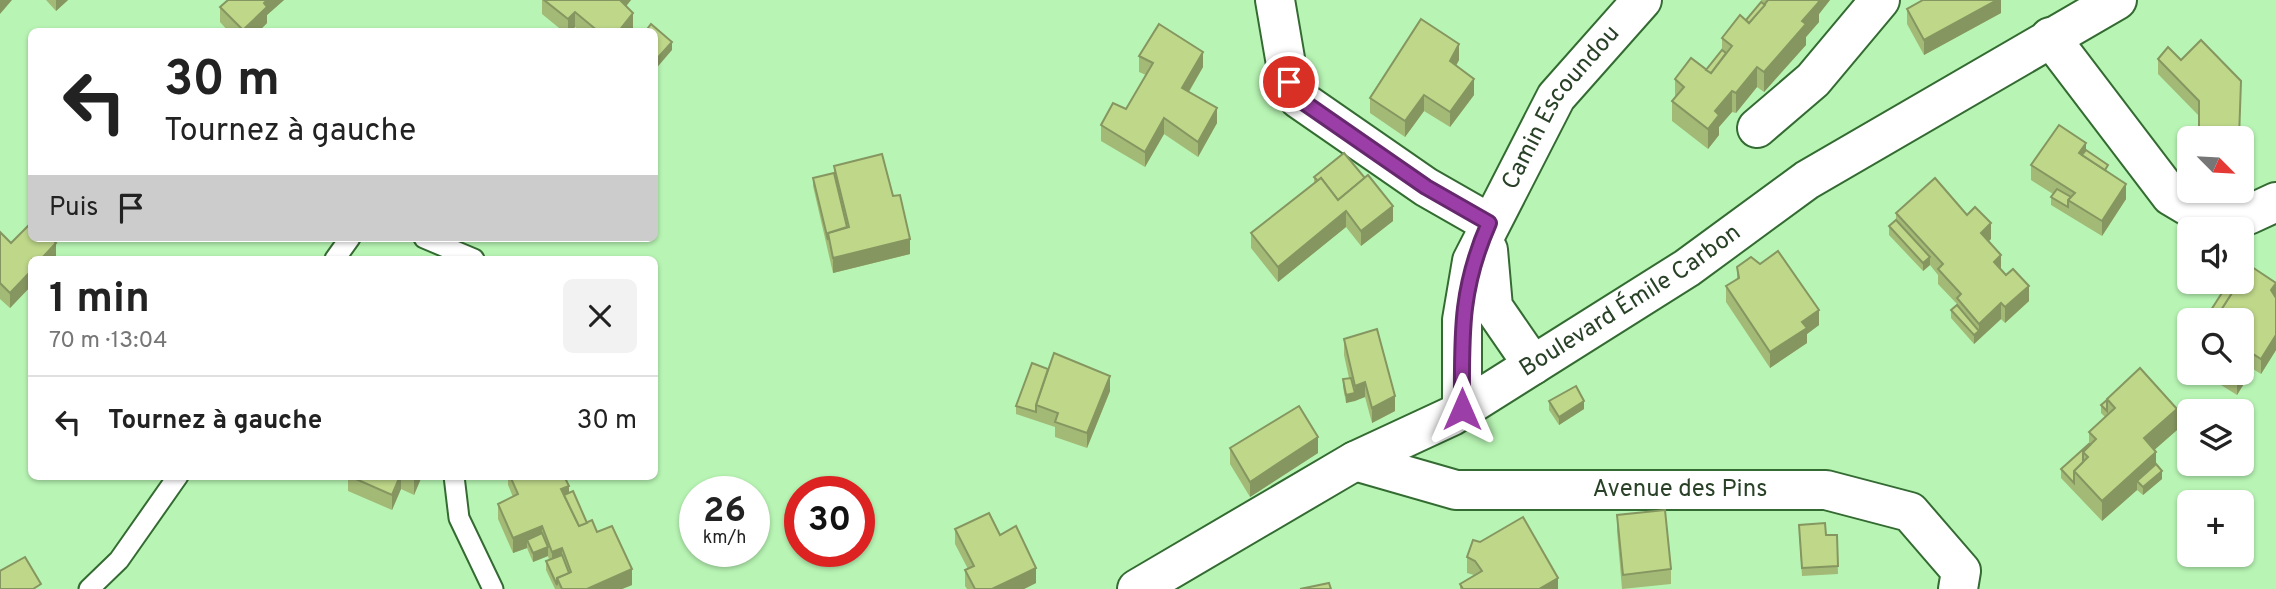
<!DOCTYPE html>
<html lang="fr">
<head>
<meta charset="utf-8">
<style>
  :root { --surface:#fff; --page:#f2f2f2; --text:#222; --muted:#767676; --line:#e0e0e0 }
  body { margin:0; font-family:Overpass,sans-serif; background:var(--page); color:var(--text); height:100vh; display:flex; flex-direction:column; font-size:26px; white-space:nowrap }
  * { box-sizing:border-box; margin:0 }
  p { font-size:23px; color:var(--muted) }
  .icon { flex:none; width:38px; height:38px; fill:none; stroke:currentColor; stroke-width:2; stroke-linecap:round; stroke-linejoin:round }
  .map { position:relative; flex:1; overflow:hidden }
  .drawer { position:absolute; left:28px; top:256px; width:630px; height:224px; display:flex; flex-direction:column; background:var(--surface); border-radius:10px; box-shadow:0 2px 5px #0004 }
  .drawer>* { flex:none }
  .top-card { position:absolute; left:28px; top:28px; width:630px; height:214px; border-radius:10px; box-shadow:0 2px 5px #0004; background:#fff; color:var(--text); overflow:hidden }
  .needle { width:46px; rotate:114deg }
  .buttons { position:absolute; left:2177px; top:126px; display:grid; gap:14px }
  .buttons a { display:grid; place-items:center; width:77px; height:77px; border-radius:10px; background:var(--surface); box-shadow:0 2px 5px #0004; font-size:35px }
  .speed { position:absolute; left:679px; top:476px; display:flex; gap:14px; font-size:35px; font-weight:700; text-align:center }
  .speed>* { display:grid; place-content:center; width:91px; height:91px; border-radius:50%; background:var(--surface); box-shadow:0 2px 5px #0004; line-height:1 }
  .speed small { font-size:18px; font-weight:400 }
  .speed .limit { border:10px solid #d22; background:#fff; color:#111 }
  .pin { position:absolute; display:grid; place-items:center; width:60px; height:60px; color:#fff; margin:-30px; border:4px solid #fff; border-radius:50%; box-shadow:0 2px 7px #0007 }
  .me { position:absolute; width:77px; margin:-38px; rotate:0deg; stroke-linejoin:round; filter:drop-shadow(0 0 5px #0008) }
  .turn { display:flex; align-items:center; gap:24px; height:147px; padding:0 21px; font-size:32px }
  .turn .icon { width:91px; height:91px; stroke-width:2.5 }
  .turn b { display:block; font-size:49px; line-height:60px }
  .then { display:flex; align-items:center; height:66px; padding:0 21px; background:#0003; gap:14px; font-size:26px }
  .round { display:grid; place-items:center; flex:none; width:74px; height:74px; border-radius:10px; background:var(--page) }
  .headline { display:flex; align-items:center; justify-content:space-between; height:119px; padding:0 21px }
  h1 { font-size:42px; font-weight:700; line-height:52px }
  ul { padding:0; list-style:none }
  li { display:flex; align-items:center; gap:21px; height:91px; padding:0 21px; border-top:2px solid var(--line) }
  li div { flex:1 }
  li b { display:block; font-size:26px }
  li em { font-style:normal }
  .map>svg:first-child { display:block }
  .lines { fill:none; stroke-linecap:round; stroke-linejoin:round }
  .service-casing { stroke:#346b32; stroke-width:23 }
  .minor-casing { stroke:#346b32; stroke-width:42 }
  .tertiary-casing { stroke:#346b32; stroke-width:42 }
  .service { stroke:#fff; stroke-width:19 }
  .minor { stroke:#fff; stroke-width:38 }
  .tertiary { stroke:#fff; stroke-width:38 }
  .wall { fill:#a3b976 }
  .shaded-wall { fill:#859660 }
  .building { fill:#bed789; stroke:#859660; stroke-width:2 }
  .route-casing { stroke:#65286d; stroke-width:18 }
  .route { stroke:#9c3ea7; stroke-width:12 }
  .labels { text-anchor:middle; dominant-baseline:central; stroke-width:7; stroke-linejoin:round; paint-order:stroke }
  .street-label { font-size:24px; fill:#294127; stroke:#fff }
</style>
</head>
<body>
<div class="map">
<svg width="2276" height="589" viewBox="0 0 2276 589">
  <rect width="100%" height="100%" fill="#b8f5b4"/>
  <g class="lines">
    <g class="service-casing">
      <g id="service">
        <path d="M 424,238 L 474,259"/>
        <path d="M 335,259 L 350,238"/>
        <path d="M 454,476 L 459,518 L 493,589"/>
        <path d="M 89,589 L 119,560 L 178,476"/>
      </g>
    </g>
    <g class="minor-casing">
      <g id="minor">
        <path d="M 1275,0 L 1289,82 L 1299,99 L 1426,187 L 1489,223"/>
        <path d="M 2050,37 L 2171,196 L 2208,218 L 2248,215 L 2276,202"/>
        <path d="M 1757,128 L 1813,80 L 1880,0"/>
        <path d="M 1488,250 L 1493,307 L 1533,365"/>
        <path id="s1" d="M 1462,409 L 1462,320 L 1472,261 L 1556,97 L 1642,0"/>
        <path id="s2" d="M 1355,461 L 1456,490 L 1826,490 L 1910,512 L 1961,571 L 1958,589"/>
      </g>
    </g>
    <g class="tertiary-casing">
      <g id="tertiary">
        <path id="s3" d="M 1137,589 L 1355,461 L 1452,416 L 1687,268 L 1807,180 L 2117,0"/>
      </g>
    </g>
    <use href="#service" class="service"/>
    <use href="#minor" class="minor"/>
    <use href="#tertiary" class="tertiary"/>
  </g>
  <g class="wall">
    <path d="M 46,0 L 68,0 L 56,11 Z"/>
    <path d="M 228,0 L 284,0 L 267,15 L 267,23 L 258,32 L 229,32 L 220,22 L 220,7 Z"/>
    <path d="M 542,0 L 631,0 L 626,6 L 633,28 L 630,32 L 580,32 L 575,27 L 570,32 L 564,32 L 542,14 Z"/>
    <path d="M 1761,0 L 1830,0 L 1819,14 L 1819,22 L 1806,37 L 1806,45 L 1764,92 L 1757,87 L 1736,113 L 1732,112 L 1719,127 L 1719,135 L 1708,149 L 1672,121 L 1672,101 L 1675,98 L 1675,79 L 1706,70 L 1722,50 L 1722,38 L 1746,20 L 1761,2 Z"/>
    <path d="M 2001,0 L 2001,13 L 1924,55 L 1907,24 L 1907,9 Z"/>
    <path d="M 1139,56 L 1203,67 L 1189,92 L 1217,123 L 1198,157 L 1164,134 L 1145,167 L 1101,141 L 1101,125 L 1126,109 L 1146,75 L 1139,72 Z"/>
    <path d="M 2158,59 L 2181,60 L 2241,81 L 2199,116 L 2158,74 Z"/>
    <path d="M 1459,60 L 1456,65 L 1474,95 L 1450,127 L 1424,111 L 1405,137 L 1370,113 L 1370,98 Z"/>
    <path d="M 2086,150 L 2108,172 L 2126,199 L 2102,236 L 2051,205 L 2051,197 L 2053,194 L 2031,180 L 2031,165 Z"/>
    <path d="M 834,166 L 893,196 L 910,254 L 833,273 L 813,186 L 813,178 L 834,173 Z"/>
    <path d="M 1314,177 L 1393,221 L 1361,246 L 1346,227 L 1278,282 L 1251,248 L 1251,233 L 1314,184 Z"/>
    <path d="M 1896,213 L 1967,215 L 1991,239 L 1989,241 L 2001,270 L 2029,301 L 2005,323 L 2001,319 L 1974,344 L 1951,318 L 1951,310 L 1957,304 L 1938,284 L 1938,275 L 1930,265 L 1923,271 L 1889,235 L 1889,226 L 1896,220 Z"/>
    <path d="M 0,232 L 11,243 L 56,258 L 32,259 L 32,285 L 10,308 L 0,299 Z"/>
    <path d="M 1737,267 L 1819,325 L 1807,334 L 1807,343 L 1770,368 L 1726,302 L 1726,286 L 1737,279 Z"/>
    <path d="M 2246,270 L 2276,283 L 2276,350 L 2261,374 L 2253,369 L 2237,395 L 2205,375 L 2205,373 L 2242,373 L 2242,320 L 2214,320 L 2211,319 L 2211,310 Z"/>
    <path d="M 1344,339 L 1395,411 L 1372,423 L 1365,397 L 1346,403 L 1343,387 L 1343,379 L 1349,378 L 1344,355 Z"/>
    <path d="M 2140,368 L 2177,430 L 2154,450 L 2156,464 L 2162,479 L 2143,495 L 2137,490 L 2102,521 L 2061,478 L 2061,469 L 2089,444 L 2089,432 L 2105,417 L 2101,413 L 2101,405 Z"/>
    <path d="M 1048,369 L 1110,391 L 1087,448 L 1055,437 L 1055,427 L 1016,414 L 1016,406 Z"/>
    <path d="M 1549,401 L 1584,409 L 1559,425 L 1549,410 Z"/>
    <path d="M 1230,448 L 1318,453 L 1250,497 L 1230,464 Z"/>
    <path d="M 348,476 L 422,476 L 414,495 L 401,489 L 392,510 L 348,491 Z"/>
    <path d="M 508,476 L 564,476 L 569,493 L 587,523 L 597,532 L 632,585 L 622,589 L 555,589 L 546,570 L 546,561 L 549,560 L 548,556 L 533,562 L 527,548 L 513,553 L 498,519 L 498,504 L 513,497 L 508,485 Z"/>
    <path d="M 1617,515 L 1671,569 L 1671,584 L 1622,589 L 1617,531 Z"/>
    <path d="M 955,529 L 1000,535 L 1036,583 L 1024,589 L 967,589 L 965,586 L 965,570 L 968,569 L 955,544 Z"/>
    <path d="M 1799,533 L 1826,535 L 1837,535 L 1838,574 L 1802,576 Z"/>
    <path d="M 1467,557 L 1558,589 L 1460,589 L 1460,584 L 1474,575 L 1467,573 Z"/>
  </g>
  <g class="shaded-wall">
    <path d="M 0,0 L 12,0 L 0,14 Z"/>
    <path d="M 56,0 L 68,0 L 56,11 Z"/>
    <path d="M 267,0 L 284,0 L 267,15 L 267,23 L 258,32 L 243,32 Z"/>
    <path d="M 619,0 L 631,0 L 619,15 Z"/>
    <path d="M 1815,0 L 1830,0 L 1819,14 L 1819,22 L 1806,37 L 1806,45 L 1764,92 L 1764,72 L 1802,21 Z"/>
    <path d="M 1997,0 L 2001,0 L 2001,13 L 1924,55 L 1924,40 Z"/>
    <path d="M 575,12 L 575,27 L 570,32 L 568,32 L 568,19 Z"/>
    <path d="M 633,13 L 633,28 L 630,32 L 618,32 Z"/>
    <path d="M 672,42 L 672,50 L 654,71 L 654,62 Z"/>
    <path d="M 1459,44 L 1459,60 L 1450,77 L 1450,61 Z"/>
    <path d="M 1203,52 L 1203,67 L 1182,103 L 1182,88 Z"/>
    <path d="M 1757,67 L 1757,87 L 1736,113 L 1736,93 Z"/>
    <path d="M 1474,79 L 1474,95 L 1450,127 L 1450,112 Z"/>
    <path d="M 1732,91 L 1732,112 L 1719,127 L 1719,135 L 1708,149 L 1708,129 L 1715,111 Z"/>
    <path d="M 1424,95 L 1424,111 L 1405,137 L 1405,121 Z"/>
    <path d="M 1217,108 L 1217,123 L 1198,157 L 1198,142 Z"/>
    <path d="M 1164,118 L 1164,134 L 1145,167 L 1145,152 Z"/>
    <path d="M 2086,143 L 2086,158 L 2079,153 Z"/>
    <path d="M 2126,184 L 2126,199 L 2102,236 L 2102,221 Z"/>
    <path d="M 1393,206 L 1393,221 L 1361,246 L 1361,231 Z"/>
    <path d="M 1346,211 L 1346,227 L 1278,282 L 1278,267 Z"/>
    <path d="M 1991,223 L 1991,239 L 1981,248 L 1981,233 Z"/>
    <path d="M 910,239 L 910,254 L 833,273 L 833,258 Z"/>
    <path d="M 56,243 L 56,259 L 41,259 Z"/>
    <path d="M 2001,255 L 2001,270 L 1994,262 Z"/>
    <path d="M 1930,257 L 1930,265 L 1923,271 L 1923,263 Z"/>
    <path d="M 32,270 L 32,285 L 10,308 L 10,293 Z"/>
    <path d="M 2276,283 L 2276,299 L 2271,290 Z"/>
    <path d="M 2029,286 L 2029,301 L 2005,323 L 2005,307 Z"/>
    <path d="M 2001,303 L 2001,319 L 1974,344 L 1974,335 L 1979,331 L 1979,324 Z"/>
    <path d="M 1819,310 L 1819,325 L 1807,334 L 1807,343 L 1770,368 L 1770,352 L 1802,322 Z"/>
    <path d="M 2276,335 L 2276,350 L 2261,374 L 2261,359 Z"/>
    <path d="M 2253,354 L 2253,369 L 2237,395 L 2237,380 Z"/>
    <path d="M 1110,376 L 1110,391 L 1087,448 L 1087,433 Z"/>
    <path d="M 1365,382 L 1365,397 L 1355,401 L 1355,386 Z"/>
    <path d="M 1355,393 L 1355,401 L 1346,403 L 1346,395 Z"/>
    <path d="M 1395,396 L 1395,411 L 1372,423 L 1372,408 Z"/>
    <path d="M 1584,401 L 1584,409 L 1559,425 L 1559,417 Z"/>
    <path d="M 2177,409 L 2177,430 L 2144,459 L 2144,438 Z"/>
    <path d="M 1318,437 L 1318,453 L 1250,497 L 1250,482 Z"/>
    <path d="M 2156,452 L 2156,472 L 2137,481 L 2137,490 L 2102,521 L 2102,501 Z"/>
    <path d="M 2162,471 L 2162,479 L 2143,495 L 2143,487 Z"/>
    <path d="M 400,476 L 401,476 L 401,489 L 392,510 L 392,495 Z"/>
    <path d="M 416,476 L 422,476 L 414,495 L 414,479 Z"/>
    <path d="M 569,486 L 569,501 L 561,489 Z"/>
    <path d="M 542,526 L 542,541 L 527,540 L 527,548 L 513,553 L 513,538 Z"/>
    <path d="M 548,547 L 548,556 L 533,562 L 533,553 Z"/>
    <path d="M 562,548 L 562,564 L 552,567 L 552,552 Z"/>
    <path d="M 1036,568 L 1036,583 L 1024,589 L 992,589 Z"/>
    <path d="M 632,569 L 632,585 L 622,589 L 587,589 Z"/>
    <path d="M 1558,578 L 1558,589 L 1539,589 Z"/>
  </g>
  <g class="building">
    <path d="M 228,0 L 267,0 L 264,3 L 267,7 L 243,30 L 220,7 Z"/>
    <path d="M 544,0 L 620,0 L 633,13 L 618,32 L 599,32 L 575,12 L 568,19 Z"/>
    <path d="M 1768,0 L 1818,0 L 1819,2 L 1802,21 L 1806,24 L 1764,72 L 1757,67 L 1736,93 L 1732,91 L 1715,111 L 1719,115 L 1708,129 L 1672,101 L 1684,87 L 1675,79 L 1691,58 L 1711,73 L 1732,46 L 1722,38 L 1740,15 L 1749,23 Z"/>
    <path d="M 1923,0 L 1997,0 L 1924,40 L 1907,9 Z"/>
    <path d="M 1761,2 L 1765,5 L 1749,23 L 1746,20 Z"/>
    <path d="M 1421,19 L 1459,44 L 1450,61 L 1474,79 L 1450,112 L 1424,95 L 1405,121 L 1370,98 Z"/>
    <path d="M 651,24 L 672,42 L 654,62 L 654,32 L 645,32 Z"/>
    <path d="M 1159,24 L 1203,52 L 1182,88 L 1217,108 L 1198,142 L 1164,118 L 1145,152 L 1101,125 L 1113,103 L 1126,109 L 1153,63 L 1139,56 Z"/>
    <path d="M 2201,40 L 2241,81 L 2239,138 L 2199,138 L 2199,101 L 2158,59 L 2168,47 L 2181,60 Z"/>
    <path d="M 1722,50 L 1726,53 L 1711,73 L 1706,70 Z"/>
    <path d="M 2059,125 L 2086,143 L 2079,153 L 2126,184 L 2102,221 L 2068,200 L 2075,193 L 2031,165 Z"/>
    <path d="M 2086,150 L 2108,165 L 2105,170 L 2082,155 Z"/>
    <path d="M 1344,153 L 1365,178 L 1338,200 L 1321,178 L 1318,181 L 1314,177 Z"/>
    <path d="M 882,154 L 893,196 L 900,195 L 910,239 L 833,258 L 828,233 L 849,227 L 834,166 Z"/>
    <path d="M 834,173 L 847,227 L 828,233 L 828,240 L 813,178 Z"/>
    <path d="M 1368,175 L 1393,206 L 1361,231 L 1346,211 L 1278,267 L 1251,233 L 1321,178 L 1338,200 Z"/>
    <path d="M 1935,178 L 1967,215 L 1975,207 L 1991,223 L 1981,233 L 2001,255 L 1994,262 L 2006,275 L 2013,269 L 2029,286 L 2005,307 L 2001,303 L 1979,324 L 1957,298 L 1961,294 L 1938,269 L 1943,264 L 1896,213 Z"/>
    <path d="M 2057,189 L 2071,197 L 2068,200 L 2068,207 L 2051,197 Z"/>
    <path d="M 1896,220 L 1930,257 L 1923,263 L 1889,226 Z"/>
    <path d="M 32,222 L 32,238 L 51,238 L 56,243 L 41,259 L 32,259 L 32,270 L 10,293 L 0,283 L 0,232 L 11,243 Z"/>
    <path d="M 1778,251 L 1819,310 L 1802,322 L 1807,328 L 1770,352 L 1726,286 L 1739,278 L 1737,267 L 1751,257 L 1760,264 Z"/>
    <path d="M 2249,265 L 2276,283 L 2271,290 L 2276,298 L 2276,335 L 2261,359 L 2253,354 L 2242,372 L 2242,320 L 2230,320 L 2232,317 L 2221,310 L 2239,282 L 2242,282 L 2242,277 Z"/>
    <path d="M 2242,267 L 2246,270 L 2242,277 Z"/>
    <path d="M 2229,282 L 2239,282 L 2221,310 L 2221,317 L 2211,310 Z"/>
    <path d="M 1957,305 L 1979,331 L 1974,335 L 1951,310 Z"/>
    <path d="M 1377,329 L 1395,396 L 1372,408 L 1365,382 L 1355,386 L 1344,339 Z"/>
    <path d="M 1054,353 L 1110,376 L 1087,433 L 1055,422 L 1058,413 L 1036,405 Z"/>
    <path d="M 1032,363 L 1048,369 L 1036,405 L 1036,412 L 1016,406 Z"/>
    <path d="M 2140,368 L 2177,409 L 2144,438 L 2156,452 L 2102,501 L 2074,471 L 2088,457 L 2083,452 L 2096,439 L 2089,432 L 2115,408 L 2107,399 Z"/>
    <path d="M 2226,373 L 2241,373 L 2237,380 Z"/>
    <path d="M 1351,378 L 1355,393 L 1346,395 L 1343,379 Z"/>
    <path d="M 1576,386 L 1584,401 L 1559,417 L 1549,401 Z"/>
    <path d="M 2107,400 L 2107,411 L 2101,405 Z"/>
    <path d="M 1299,406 L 1318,437 L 1250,482 L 1230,448 Z"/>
    <path d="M 2089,444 L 2090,445 L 2083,452 L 2083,462 L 2074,471 L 2074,483 L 2061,469 Z"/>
    <path d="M 2156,464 L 2162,471 L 2143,487 L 2137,481 Z"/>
    <path d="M 349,476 L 400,476 L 392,495 Z"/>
    <path d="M 406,476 L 416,476 L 414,479 Z"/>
    <path d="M 510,476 L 564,476 L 569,486 L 561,489 L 579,526 L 592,520 L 597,532 L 612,526 L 632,569 L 587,589 L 562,589 L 557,578 L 571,572 L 562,548 L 552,552 L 542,526 L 513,538 L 498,504 L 518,494 Z"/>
    <path d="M 573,491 L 587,523 L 579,526 L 564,495 Z"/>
    <path d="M 1665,510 L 1671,569 L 1623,575 L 1617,515 Z"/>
    <path d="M 989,513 L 1000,535 L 1016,526 L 1036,568 L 992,589 L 975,589 L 965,570 L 974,566 L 955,529 Z"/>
    <path d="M 1523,517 L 1558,578 L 1539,589 L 1463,589 L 1460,584 L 1482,571 L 1475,561 L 1467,557 L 1473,540 L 1480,542 Z"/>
    <path d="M 1825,523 L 1826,535 L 1837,535 L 1838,566 L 1802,568 L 1799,525 Z"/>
    <path d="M 542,533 L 548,547 L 533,553 L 527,540 Z"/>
    <path d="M 562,555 L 569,573 L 557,578 L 557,585 L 546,561 Z"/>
    <path d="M 25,557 L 41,584 L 33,589 L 0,589 L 0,571 Z"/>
    <path d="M 1329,583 L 1331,589 L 1300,589 Z"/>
  </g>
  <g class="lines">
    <g class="route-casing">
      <path id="route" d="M 1289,82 L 1299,99 L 1426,187 L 1489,223 C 1459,291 1462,337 1462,409"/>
    </g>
    <use href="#route" class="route"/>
  </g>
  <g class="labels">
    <g class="street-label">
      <text stroke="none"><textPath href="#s1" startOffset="327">Camin Escoundou</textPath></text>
      <text stroke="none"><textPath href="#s3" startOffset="572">Boulevard Émile Carbon</textPath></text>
      <text stroke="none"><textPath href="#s2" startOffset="329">Avenue des Pins</textPath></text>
    </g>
  </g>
</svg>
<div class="buttons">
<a><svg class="needle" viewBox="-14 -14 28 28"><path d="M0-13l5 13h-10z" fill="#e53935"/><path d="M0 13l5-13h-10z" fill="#767676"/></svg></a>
<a><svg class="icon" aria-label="sound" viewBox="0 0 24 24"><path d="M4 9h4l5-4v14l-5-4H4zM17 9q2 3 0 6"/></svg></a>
<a><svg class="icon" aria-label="search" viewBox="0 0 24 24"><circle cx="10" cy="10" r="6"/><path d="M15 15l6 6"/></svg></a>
<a><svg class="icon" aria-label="layers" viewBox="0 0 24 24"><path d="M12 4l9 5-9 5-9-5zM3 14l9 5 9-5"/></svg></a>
<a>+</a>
</div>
<div class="speed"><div>26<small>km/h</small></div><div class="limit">30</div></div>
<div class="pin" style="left:1289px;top:82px;background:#d93025"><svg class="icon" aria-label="arrive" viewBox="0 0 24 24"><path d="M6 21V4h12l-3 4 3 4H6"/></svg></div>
<svg class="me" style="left:1462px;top:409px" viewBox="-20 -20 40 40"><path d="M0-17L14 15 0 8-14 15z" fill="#9c3ea7" stroke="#fff" stroke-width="4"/></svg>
<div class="top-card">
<div class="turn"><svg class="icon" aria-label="left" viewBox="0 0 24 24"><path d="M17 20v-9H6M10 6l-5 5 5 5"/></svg><div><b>30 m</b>Tournez à gauche</div></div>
<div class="then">Puis<svg class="icon" aria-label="arrive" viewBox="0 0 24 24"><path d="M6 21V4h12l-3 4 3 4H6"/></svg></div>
</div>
<section class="drawer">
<div class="headline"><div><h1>1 min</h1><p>70 m · 13:04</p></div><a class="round"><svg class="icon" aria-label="close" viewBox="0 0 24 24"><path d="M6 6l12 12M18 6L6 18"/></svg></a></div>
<ul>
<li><svg class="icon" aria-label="left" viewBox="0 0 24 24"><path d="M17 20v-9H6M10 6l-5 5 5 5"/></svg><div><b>Tournez à gauche</b></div><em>30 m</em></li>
</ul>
</section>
</div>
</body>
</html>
